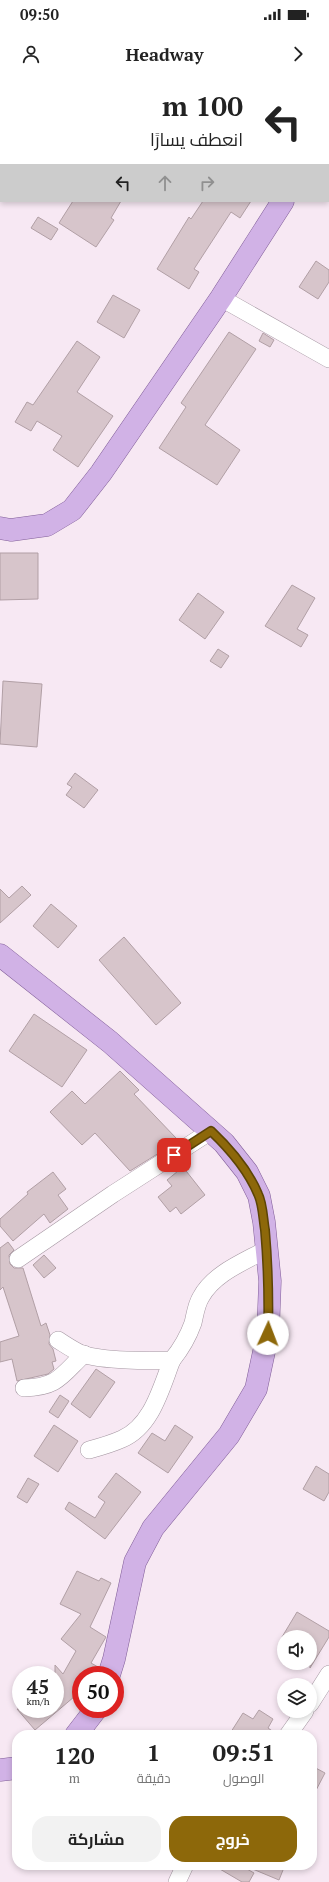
<!DOCTYPE html>
<html lang="ar">
<head>
<meta charset="utf-8">
<style>
  :root { --surface:#fff; --page:#f2f2f2; --text:#222; --muted:#767676; --accent:#8d680a }
  body { margin:0; font-family:"PT Serif",Cairo,serif; background:var(--page); color:var(--text); direction:rtl; height:100vh; display:flex; flex-direction:column; font-size:15px; white-space:nowrap }
  * { box-sizing:border-box; margin:0 }
  p { font-size:13px; color:var(--muted) }
  .icon { flex:none; width:22px; height:22px; fill:none; stroke:currentColor; stroke-width:2; stroke-linecap:round; stroke-linejoin:round }
  .map { position:relative; flex:1; overflow:hidden; direction:ltr }
  .panel { position:absolute; left:12px; top:1650px; width:305px; height:140px; display:flex; flex-direction:column; background:var(--surface); border-radius:16px; box-shadow:0 2px 6px #0003; direction:rtl }
  .panel>* { flex:none }
  .guide { position:absolute; left:0px; top:0px; width:329px; height:122px; box-shadow:0 2px 6px #0003; direction:rtl; background:#fff; color:var(--text); overflow:hidden }
  .buttons { position:absolute; left:277px; top:1550px; display:grid; gap:8px }
  .buttons a { display:grid; place-items:center; width:40px; height:40px; border-radius:50%; background:var(--surface); box-shadow:0 2px 6px #0003; font-size:20px }
  .speed { position:absolute; left:12px; top:1586px; display:flex; gap:8px; font-size:20px; font-weight:700; text-align:center }
  .speed>* { display:grid; place-content:center; width:52px; height:52px; border-radius:50%; background:var(--surface); box-shadow:0 2px 6px #0003; line-height:1 }
  .speed small { font-size:10px; font-weight:400 }
  .speed .limit { border:6px solid #d22; background:#fff; color:#111 }
  .pin { position:absolute; display:grid; place-items:center; width:34px; height:34px; color:#fff; margin:-17px; border-radius:8px; box-shadow:0 2px 6px #0006 }
  .me { position:absolute; width:44px; margin:-22px; rotate:2deg; stroke-linejoin:round; filter:drop-shadow(0 0 3px #0008) }
  .turn { display:flex; align-items:center; gap:14px; height:84px; padding:0 20px; font-size:18px }
  .turn .icon { width:52px; height:52px; stroke-width:2.5 }
  .turn b { display:block; font-size:28px; line-height:34px }
  .lanes { display:flex; align-items:center; height:38px; padding:0 20px; background:#0003; justify-content:center; gap:20px; direction:ltr }
  .lanes .off { opacity:.35 }
  .eta { display:flex; justify-content:space-evenly; align-items:center; height:68px; text-align:center }
  .eta b { font-size:24px; font-weight:700; line-height:28px }
  .action { display:flex; gap:8px; margin-top:auto; padding:8px 20px }
  .action a { flex:1; height:46px; border-radius:16px; background:var(--accent); color:#fff; font-size:16px; font-weight:700; line-height:46px; text-align:center }
  .action a+a { background:var(--page); color:var(--text) }
  .status { display:flex; justify-content:space-between; align-items:center; height:28px; padding:0 20px; background:var(--surface); direction:ltr }
  .status svg { height:11px; fill:currentColor }
  header { display:flex; justify-content:space-between; align-items:center; height:52px; padding:0 20px; background:var(--surface); font-size:18px; font-weight:700 }
  .map>svg:first-child { display:block }
  .building { fill:#d7c5cb; stroke:#b19fa5 }
  .lines { fill:none; stroke-linecap:round; stroke-linejoin:round }
  .minor-casing { stroke:#a597a2; stroke-width:18 }
  .major-casing { stroke:#825f99; stroke-width:23 }
  .minor { stroke:#fff; stroke-width:17 }
  .major { stroke:#d1b2e6; stroke-width:22 }
  .route-casing { stroke:#5c4406; stroke-width:10 }
  .route { stroke:#8d680a; stroke-width:7 }
</style>
</head>
<body>
<div class="status"><b>09:50</b><svg viewBox="0 0 49 12"><path d="M0 12V9h3v3zM5 12V6h3v6zM10 12V3h3v9zM15 12V0h3v12zM26 1h20v11H26zM47 4h2v5h-2z"/></svg></div>
<header><svg class="icon" aria-label="forward" viewBox="0 0 24 24"><path d="M9 5l7 7-7 7"/></svg>Headway<svg class="icon" aria-label="person" viewBox="0 0 24 24"><circle cx="12" cy="8" r="4"/><path d="M4 21q1-7 8-7t8 7"/></svg></header>
<div class="map">
<svg width="329" height="1802" viewBox="0 0 329 1802">
  <rect width="100%" height="100%" fill="#f7e8f3"/>
  <g class="building">
    <path d="M 73,121 L 121,121 L 111,138 L 114,140 L 96,167 L 59,143 Z"/>
    <path d="M 203,121 L 251,121 L 240,138 L 231,132 L 194,189 L 199,192 L 189,209 L 157,189 L 189,137 L 191,139 Z"/>
    <path d="M 38,137 L 58,149 L 51,160 L 31,148 Z"/>
    <path d="M 316,181 L 329,190 L 329,202 L 318,219 L 299,207 Z"/>
    <path d="M 113,215 L 140,230 L 124,258 L 97,242 Z"/>
    <path d="M 229,252 L 256,269 L 205,345 L 240,370 L 217,405 L 159,368 L 186,327 L 181,323 Z"/>
    <path d="M 263,253 L 274,260 L 270,267 L 259,261 Z"/>
    <path d="M 77,261 L 100,277 L 77,312 L 113,336 L 78,387 L 53,370 L 62,356 L 37,341 L 31,351 L 15,342 L 27,322 L 33,325 Z"/>
    <path d="M 0,473 L 38,473 L 38,519 L 0,520 Z"/>
    <path d="M 292,505 L 315,518 L 297,549 L 308,555 L 301,567 L 265,546 Z"/>
    <path d="M 198,513 L 224,532 L 205,559 L 179,540 Z"/>
    <path d="M 218,569 L 229,576 L 221,588 L 210,581 Z"/>
    <path d="M 3,601 L 42,604 L 37,667 L 0,664 Z"/>
    <path d="M 75,693 L 98,710 L 84,728 L 66,715 L 72,707 L 67,704 Z"/>
    <path d="M 22,806 L 31,815 L 0,843 L 0,809 L 9,818 Z"/>
    <path d="M 51,824 L 77,846 L 58,868 L 33,846 Z"/>
    <path d="M 124,857 L 181,923 L 156,945 L 99,880 Z"/>
    <path d="M 34,934 L 87,970 L 62,1007 L 9,971 Z"/>
    <path d="M 120,991 L 139,1010 L 134,1014 L 176,1058 L 167,1068 L 130,1091 L 95,1053 L 82,1065 L 50,1032 L 72,1011 L 85,1024 Z"/>
    <path d="M 183,1087 L 205,1115 L 181,1134 L 176,1127 L 170,1132 L 158,1117 L 172,1106 L 167,1100 Z"/>
    <path d="M 53,1092 L 66,1109 L 58,1115 L 68,1129 L 50,1143 L 44,1134 L 13,1161 L 0,1146 L 0,1139 L 28,1114 L 27,1112 Z"/>
    <path d="M 8,1162 L 14,1170 L 9,1175 L 10,1184 L 14,1188 L 23,1188 L 41,1246 L 46,1243 L 50,1255 L 49,1264 L 53,1269 L 56,1281 L 52,1282 L 54,1289 L 48,1294 L 17,1301 L 12,1279 L 0,1282 L 0,1262 L 19,1256 L 3,1207 L 0,1210 L 0,1168 Z"/>
    <path d="M 44,1175 L 56,1188 L 44,1198 L 33,1185 Z"/>
    <path d="M 96,1289 L 115,1302 L 90,1338 L 71,1324 Z"/>
    <path d="M 60,1315 L 69,1321 L 58,1338 L 49,1332 Z"/>
    <path d="M 54,1345 L 78,1361 L 58,1392 L 34,1376 Z"/>
    <path d="M 175,1345 L 193,1357 L 168,1393 L 138,1373 L 152,1353 L 165,1361 Z"/>
    <path d="M 316,1386 L 329,1394 L 329,1412 L 324,1421 L 303,1409 Z"/>
    <path d="M 116,1393 L 141,1412 L 105,1459 L 65,1429 L 69,1422 L 95,1438 L 105,1422 L 98,1417 Z"/>
    <path d="M 28,1398 L 39,1404 L 27,1423 L 17,1417 Z"/>
    <path d="M 77,1491 L 99,1501 L 101,1498 L 111,1503 L 90,1547 L 106,1557 L 91,1583 L 98,1587 L 95,1595 L 81,1595 L 81,1611 L 35,1650 L 17,1629 L 55,1629 L 55,1585 L 63,1594 L 76,1571 L 61,1559 L 81,1534 L 60,1524 Z"/>
    <path d="M 297,1532 L 329,1551 L 329,1557 L 310,1588 L 310,1557 L 282,1557 Z"/>
    <path d="M 259,1630 L 273,1639 L 268,1648 L 278,1655 L 229,1655 L 243,1633 L 253,1639 Z"/>
    <path d="M 312,1686 L 325,1693 L 312,1718 Z"/>
    <path d="M 213,1785 L 240,1785 L 254,1793 L 249,1802 L 242,1802 Z"/>
    <path d="M 243,1785 L 285,1785 L 279,1800 Z"/>
  </g>
  <g class="lines">
    <g class="minor-casing">
      <g id="minor">
        <path d="M 221,218 L 329,279"/>
        <path d="M 18,1179 L 113,1114 L 211,1051"/>
        <path d="M 58,1260 C 66,1265 73,1270 82,1274 C 103,1281 149,1281 172,1280 C 181,1269 188,1257 193,1243 C 195,1235 196,1225 201,1217 C 214,1193 244,1182 267,1169"/>
        <path d="M 24,1308 C 58,1307 61,1296 84,1274"/>
        <path d="M 89,1370 C 100,1367 111,1364 122,1359 C 152,1346 161,1308 172,1280"/>
        <path d="M 310,1624 L 329,1594"/>
        <path d="M 288,1655 L 305,1631"/>
        <path d="M 177,1802 L 185,1785"/>
      </g>
    </g>
    <g class="major-casing">
      <g id="major">
        <path d="M 328,51 L 329,49"/>
        <path d="M 0,448 L 11,450 L 47,445 L 72,430 L 101,393 L 221,218 L 283,121"/>
        <path d="M 0,875 L 110,962 L 224,1063 L 247,1092 L 259,1116 L 264,1142 L 270,1201 L 268,1253 L 256,1309 L 229,1355 L 153,1448 L 135,1482 L 114,1579 L 109,1595"/>
        <path d="M 76,1655 L 96,1629"/>
        <path d="M 0,1690 L 17,1688"/>
      </g>
    </g>
    <use href="#minor" class="minor"/>
    <use href="#major" class="major"/>
  </g>
  <g class="lines">
    <g class="route-casing">
      <path id="route" d="M 174,1075 L 211,1051 C 230,1069 248,1090 258,1114 C 263,1124 263,1139 265,1150 C 268,1185 269,1218 268,1254"/>
    </g>
    <use href="#route" class="route"/>
  </g>
</svg>
<div class="buttons">
<a><svg class="icon" aria-label="sound" viewBox="0 0 24 24"><path d="M4 9h4l5-4v14l-5-4H4zM17 9q2 3 0 6"/></svg></a>
<a><svg class="icon" aria-label="layers" viewBox="0 0 24 24"><path d="M12 4l9 5-9 5-9-5zM3 14l9 5 9-5"/></svg></a>
</div>
<div class="speed"><div>45<small>km/h</small></div><div class="limit">50</div></div>
<div class="pin" style="left:174px;top:1075px;background:#d93025"><svg class="icon" aria-label="arrive" viewBox="0 0 24 24"><path d="M6 21V4h12l-3 4 3 4H6"/></svg></div>
<svg class="me" style="left:268px;top:1254px" viewBox="-20 -20 40 40"><circle r="19" fill="#fff"/><path d="M0-13L10 11 0 6-10 11z" fill="#8d680a"/></svg>
<div class="guide">
<div class="turn"><svg class="icon" aria-label="left" viewBox="0 0 24 24"><path d="M17 20v-9H6M10 6l-5 5 5 5"/></svg><div><b>100 m</b>انعطف يسارًا</div></div>
<div class="lanes"><svg class="icon" aria-label="left" viewBox="0 0 24 24"><path d="M17 20v-9H6M10 6l-5 5 5 5"/></svg><svg class="icon off" aria-label="ahead" viewBox="0 0 24 24"><path d="M12 20V5M6 11l6-6 6 6"/></svg><svg class="icon off" aria-label="right" viewBox="0 0 24 24"><path d="M7 20v-9h11M14 6l5 5-5 5"/></svg></div>
</div>
<section class="panel">
<div class="eta">
<div><b>09:51</b><p>الوصول</p></div>
<div><b>1</b><p>دقيقة</p></div>
<div><b>120</b><p>m</p></div>
</div>
<div class="action"><a>خروج</a><a>مشاركة</a></div>
</section>
</div>
</body>
</html>
